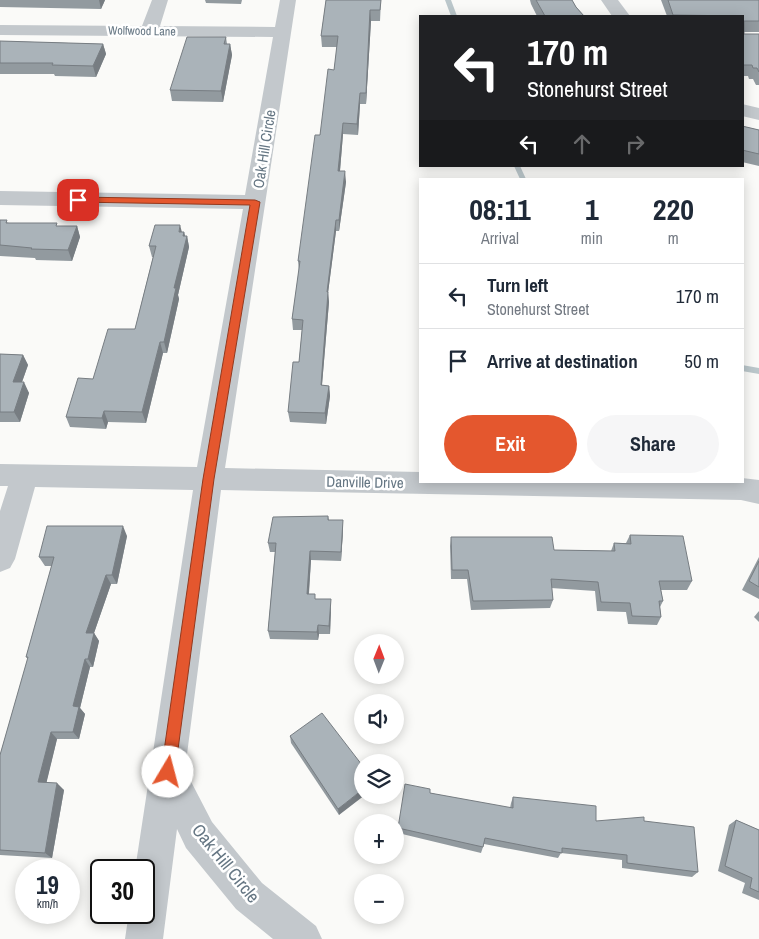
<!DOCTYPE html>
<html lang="en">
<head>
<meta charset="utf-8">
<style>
  :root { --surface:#fff; --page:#f6f6f7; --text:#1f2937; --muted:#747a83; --line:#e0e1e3; --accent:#e4572e }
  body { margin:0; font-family:"Archivo Narrow",sans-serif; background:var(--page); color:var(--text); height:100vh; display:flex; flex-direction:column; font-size:19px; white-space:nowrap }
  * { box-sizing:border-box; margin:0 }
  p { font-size:16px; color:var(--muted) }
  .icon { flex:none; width:28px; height:28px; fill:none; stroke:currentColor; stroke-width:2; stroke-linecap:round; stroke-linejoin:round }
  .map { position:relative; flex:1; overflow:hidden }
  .drawer { position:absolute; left:419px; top:178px; width:325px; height:305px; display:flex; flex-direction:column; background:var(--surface); border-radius:0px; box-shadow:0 2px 12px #0003 }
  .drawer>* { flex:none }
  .guide { position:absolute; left:419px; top:15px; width:325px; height:152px; border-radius:0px; box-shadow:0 2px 12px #0003; background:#202124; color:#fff; overflow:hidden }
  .needle { width:32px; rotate:1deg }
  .controls { position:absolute; left:354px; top:634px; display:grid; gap:10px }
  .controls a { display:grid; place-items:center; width:50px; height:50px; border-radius:50%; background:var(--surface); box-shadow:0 2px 12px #0003; font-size:25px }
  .speed { position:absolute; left:15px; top:859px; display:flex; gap:10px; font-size:25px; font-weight:700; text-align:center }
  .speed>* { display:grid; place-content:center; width:65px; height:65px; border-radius:50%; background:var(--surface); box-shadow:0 2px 12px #0003; line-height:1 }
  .speed small { font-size:12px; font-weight:400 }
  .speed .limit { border:2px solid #111; border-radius:8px; background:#fff; color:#111 }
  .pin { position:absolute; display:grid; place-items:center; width:42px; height:42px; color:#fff; margin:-21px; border-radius:10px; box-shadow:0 2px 8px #0006 }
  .me { position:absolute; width:55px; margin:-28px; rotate:8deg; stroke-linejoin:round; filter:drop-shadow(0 0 4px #0008) }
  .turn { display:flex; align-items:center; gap:18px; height:105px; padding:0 25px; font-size:22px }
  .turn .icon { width:65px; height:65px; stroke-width:2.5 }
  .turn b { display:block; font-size:35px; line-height:42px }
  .lanes { display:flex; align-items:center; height:48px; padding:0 25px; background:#0003; justify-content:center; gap:25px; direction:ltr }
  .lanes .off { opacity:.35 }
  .eta { display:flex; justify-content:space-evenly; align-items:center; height:85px; text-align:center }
  .eta b { font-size:30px; font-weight:800; line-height:35px }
  .primary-button { display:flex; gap:10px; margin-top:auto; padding:10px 25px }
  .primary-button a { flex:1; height:58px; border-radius:30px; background:var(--accent); color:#fff; font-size:20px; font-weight:800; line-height:58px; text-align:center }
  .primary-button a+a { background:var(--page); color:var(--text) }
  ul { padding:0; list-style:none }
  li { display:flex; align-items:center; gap:15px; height:65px; padding:0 25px; border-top:1px solid var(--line) }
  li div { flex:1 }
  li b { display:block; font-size:19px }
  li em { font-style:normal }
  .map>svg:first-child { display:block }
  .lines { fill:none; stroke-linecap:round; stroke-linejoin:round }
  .stream { fill:#bbc7cb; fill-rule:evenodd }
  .minor { fill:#c3c8cc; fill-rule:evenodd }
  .wall { fill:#929a9f }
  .shaded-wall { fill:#777d82 }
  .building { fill:#aab3b9; stroke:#777d82 }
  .route { fill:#e4572e; stroke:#94391e }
  .labels { text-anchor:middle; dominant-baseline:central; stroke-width:5; stroke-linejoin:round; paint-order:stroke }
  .far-street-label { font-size:12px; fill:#657683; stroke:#fff }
  .street-label { font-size:15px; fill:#657683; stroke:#fff }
  .near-street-label { font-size:18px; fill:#657683; stroke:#fff }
</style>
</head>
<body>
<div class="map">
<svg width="759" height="939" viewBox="0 0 759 939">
  <rect width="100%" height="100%" fill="#fafaf8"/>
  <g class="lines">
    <g class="stream">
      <path d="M 445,0 L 451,0 L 457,16 L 451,16 Z"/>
      <path d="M 514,166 L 520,166 L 526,179 L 520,179 Z"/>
      <path d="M 742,365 L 759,368 L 759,374 L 742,371 Z"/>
    </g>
    <g class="minor">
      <path d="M 152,0 L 168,0 L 160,26 L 275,27 L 280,0 L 296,0 L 225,468 L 420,472 L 420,481 L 742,481 L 742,478 L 759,480 L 759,504 L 741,500 L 221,490 L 185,770 L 212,822 L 262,883 L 316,926 L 322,939 L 273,939 L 236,909 L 186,848 L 177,829 L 163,939 L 125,939 L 129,912 L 144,912 L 144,870 L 135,870 L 193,490 L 35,487 L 15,559 L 10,568 L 0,572 L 0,511 L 8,486 L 0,486 L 0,464 L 197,467 L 243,209 L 0,205 L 0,191 L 245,195 L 273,37 L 0,35 L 0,25 L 142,26 Z"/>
      <path d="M 601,0 L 618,0 L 630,16 L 612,16 Z"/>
      <path d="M 742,104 L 759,108 L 759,120 L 742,116 Z"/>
    </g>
  </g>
  <g class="wall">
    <path d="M 0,0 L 105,0 L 101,9 L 0,7 Z"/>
    <path d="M 205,0 L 242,0 L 241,4 L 206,3 Z"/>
    <path d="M 326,0 L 381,0 L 380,21 L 371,21 L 366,104 L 360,104 L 358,135 L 343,134 L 340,171 L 346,182 L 339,231 L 336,231 L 328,293 L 329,302 L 322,385 L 329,386 L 330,396 L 326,424 L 290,422 L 288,412 L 299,362 L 302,330 L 293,330 L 292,319 L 299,271 L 298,261 L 320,135 L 334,70 L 337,47 L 322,47 L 321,36 Z"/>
    <path d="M 530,0 L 572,0 L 576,7 L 584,16 L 537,16 L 531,4 Z"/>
    <path d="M 661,0 L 759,0 L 759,32 L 744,32 L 744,34 L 759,34 L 759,85 L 756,85 L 753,79 L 749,79 L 748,76 L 742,76 L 742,16 L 667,16 Z"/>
    <path d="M 226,37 L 227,44 L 230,44 L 232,55 L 223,102 L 172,101 L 170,90 Z"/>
    <path d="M 0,41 L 103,44 L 106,54 L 96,77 L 55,76 L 54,74 L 0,74 Z"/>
    <path d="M 742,126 L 759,130 L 759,166 L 742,162 Z"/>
    <path d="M 0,220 L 9,223 L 58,226 L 77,226 L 80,237 L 72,261 L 36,260 L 35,258 L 0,256 Z"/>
    <path d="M 182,232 L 184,232 L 185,236 L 187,236 L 189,247 L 178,295 L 179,299 L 167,353 L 163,353 L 146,423 L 108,422 L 106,429 L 70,427 L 66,417 L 93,379 L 135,329 L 153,257 L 152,257 L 149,246 Z"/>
    <path d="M 0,354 L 23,355 L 28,365 L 22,382 L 29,393 L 20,422 L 0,422 Z"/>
    <path d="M 328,516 L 329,520 L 343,530 L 341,561 L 311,560 L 309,594 L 315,594 L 315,599 L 331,608 L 330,634 L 319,634 L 318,640 L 270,639 L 268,631 L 275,552 L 270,552 L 268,543 Z"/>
    <path d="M 630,535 L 692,581 L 687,590 L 661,590 L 663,601 L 660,607 L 661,617 L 657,625 L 628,624 L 626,612 L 597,611 L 595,591 L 551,588 L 553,600 L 550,608 L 471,610 L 467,579 L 451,579 L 450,546 L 451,537 L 554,550 L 611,551 L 614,543 L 626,543 Z"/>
    <path d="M 127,536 L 117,584 L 111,584 L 94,633 L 99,641 L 93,667 L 90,667 L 80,708 L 85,714 L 79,739 L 57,739 L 46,783 L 64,790 L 52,858 L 0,855 L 0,755 L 28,659 L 26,657 L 52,566 L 45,566 L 39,557 Z"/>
    <path d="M 759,557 L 759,599 L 742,590 Z"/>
    <path d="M 759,611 L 759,622 L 754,617 Z"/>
    <path d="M 290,736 L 362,765 L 339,815 L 291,743 Z"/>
    <path d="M 430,793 L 510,808 L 511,803 L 513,797 L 596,821 L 644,821 L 698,872 L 692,877 L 622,868 L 622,860 L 561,853 L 558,858 L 484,844 L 481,853 L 398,833 L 398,828 Z"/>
    <path d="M 736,820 L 759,830 L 759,900 L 742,893 L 745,883 L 718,871 L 729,825 Z"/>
  </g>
  <g class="shaded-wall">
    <path d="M 99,0 L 105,0 L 101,9 Z"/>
    <path d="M 370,10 L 371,21 L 366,104 L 366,93 Z"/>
    <path d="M 103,44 L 106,54 L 96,77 L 93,66 Z"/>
    <path d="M 230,44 L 232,55 L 223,102 L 221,91 Z"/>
    <path d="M 360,93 L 360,104 L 358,135 L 357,124 Z"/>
    <path d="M 343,123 L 343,134 L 339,182 L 338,171 Z"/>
    <path d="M 345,171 L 346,182 L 339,231 L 339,220 Z"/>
    <path d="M 336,220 L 336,231 L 328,293 L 329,302 L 321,396 L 321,385 L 327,292 Z"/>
    <path d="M 180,225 L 183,236 L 184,232 L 186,240 L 187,236 L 189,247 L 178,295 L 179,299 L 167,353 L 164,342 L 174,288 L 179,232 Z"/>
    <path d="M 77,226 L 80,237 L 72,261 L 68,250 Z"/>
    <path d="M 160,342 L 163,353 L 146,423 L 142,412 Z"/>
    <path d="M 23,355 L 28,365 L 18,393 L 13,382 Z"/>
    <path d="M 24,382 L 29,393 L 20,422 L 14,412 Z"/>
    <path d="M 329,386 L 330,396 L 326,424 L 325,413 Z"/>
    <path d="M 104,411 L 108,422 L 106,429 L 102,418 Z"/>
    <path d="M 343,520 L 343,530 L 341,561 L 341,552 Z"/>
    <path d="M 123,526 L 127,536 L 117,584 L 112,575 Z"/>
    <path d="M 310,551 L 311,560 L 308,603 L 307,594 Z"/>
    <path d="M 106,575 L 111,584 L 94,633 L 99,641 L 93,667 L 88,659 L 86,633 Z"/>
    <path d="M 331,599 L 331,608 L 330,634 L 329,626 Z"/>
    <path d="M 318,625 L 319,634 L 318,640 L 317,632 Z"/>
    <path d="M 85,659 L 90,667 L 80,708 L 85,714 L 79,739 L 73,732 L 73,706 Z"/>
    <path d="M 51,732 L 57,739 L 45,789 L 38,782 Z"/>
    <path d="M 57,783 L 64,790 L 52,858 L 45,853 Z"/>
    <path d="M 362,790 L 362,795 L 365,795 L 339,815 L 338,809 Z"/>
  </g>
  <g class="building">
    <path d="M 326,0 L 381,0 L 380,10 L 370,10 L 366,93 L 360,93 L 357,124 L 343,123 L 338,171 L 345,171 L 339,220 L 336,220 L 327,292 L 328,292 L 321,385 L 329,386 L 325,413 L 288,412 L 293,362 L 299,362 L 303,320 L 292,319 L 300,261 L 298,261 L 315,135 L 320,135 L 328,69 L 334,70 L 338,36 L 321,36 Z"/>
    <path d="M 536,0 L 572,0 L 576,7 L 584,16 L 545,16 Z"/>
    <path d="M 668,0 L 759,0 L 759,21 L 744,21 L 744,34 L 759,34 L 759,72 L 757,68 L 753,68 L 752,65 L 742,65 L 742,16 L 673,15 Z"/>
    <path d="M 187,37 L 226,37 L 224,44 L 230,44 L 221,91 L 170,90 Z"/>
    <path d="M 0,41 L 103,44 L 93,66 L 52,65 L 53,63 L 0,63 Z"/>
    <path d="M 742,126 L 759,130 L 759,154 L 742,150 Z"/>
    <path d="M 0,220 L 7,220 L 6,223 L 57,223 L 56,226 L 77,226 L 68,250 L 31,249 L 32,248 L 0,245 Z"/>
    <path d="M 155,225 L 180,225 L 179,232 L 184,232 L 183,236 L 187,236 L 174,288 L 176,288 L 164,342 L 160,342 L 142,412 L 104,411 L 102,418 L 66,417 L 78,378 L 93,379 L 108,329 L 135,329 L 156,246 L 149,246 Z"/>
    <path d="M 0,354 L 23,355 L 13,382 L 24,382 L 14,412 L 0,412 Z"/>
    <path d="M 328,516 L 328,520 L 343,520 L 341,552 L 310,551 L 307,594 L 315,594 L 315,599 L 331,599 L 329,626 L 318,625 L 317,632 L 268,631 L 275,555 L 276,543 L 268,543 L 273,517 Z"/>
    <path d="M 47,526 L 123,526 L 112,575 L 106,575 L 86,633 L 94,633 L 88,659 L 85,659 L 73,706 L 79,707 L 73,732 L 51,732 L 38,782 L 57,783 L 45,853 L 0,850 L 0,755 L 28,657 L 26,657 L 54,557 L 39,557 Z"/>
    <path d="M 630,535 L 683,536 L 692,581 L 659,581 L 663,601 L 659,601 L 661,617 L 632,616 L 630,603 L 601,602 L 598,582 L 551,579 L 553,600 L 473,601 L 468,570 L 452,570 L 451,537 L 552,537 L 554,550 L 615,551 L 614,543 L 631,544 Z"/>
    <path d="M 759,561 L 759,587 L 749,581 Z"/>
    <path d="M 322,713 L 362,765 L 362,790 L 338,809 L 290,736 Z"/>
    <path d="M 405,784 L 430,789 L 430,793 L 513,808 L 513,797 L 596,806 L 596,821 L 644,817 L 644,821 L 694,827 L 698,872 L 627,863 L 627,855 L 562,848 L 562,853 L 485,838 L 483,847 L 398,828 Z"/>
    <path d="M 736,820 L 759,830 L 759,892 L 750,888 L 752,878 L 725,866 Z"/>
  </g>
  <path class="route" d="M 78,197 L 255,200 L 260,202 L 214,479 L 175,772 L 173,777 L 168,779 L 163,777 L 161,772 L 203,479 L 250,205 L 75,202 L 74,200 Z"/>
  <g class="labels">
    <g class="far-street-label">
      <text transform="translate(142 31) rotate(1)">Wolfwood Lane</text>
    </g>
    <g class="street-label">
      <text transform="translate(264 149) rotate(-81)">Oak Hill Circle</text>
      <text transform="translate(365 482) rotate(1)">Danville Drive</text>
    </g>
    <g class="near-street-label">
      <text transform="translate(226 863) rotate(51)">Oak Hill Circle</text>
    </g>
  </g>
</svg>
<div class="controls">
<a><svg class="needle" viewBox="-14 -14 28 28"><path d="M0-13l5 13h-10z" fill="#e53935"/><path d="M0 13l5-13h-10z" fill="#747a83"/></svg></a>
<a><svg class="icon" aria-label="sound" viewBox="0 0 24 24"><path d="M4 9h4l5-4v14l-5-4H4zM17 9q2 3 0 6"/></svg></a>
<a><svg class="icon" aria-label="layers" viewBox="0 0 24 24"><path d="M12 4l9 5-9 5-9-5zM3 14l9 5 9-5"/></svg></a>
<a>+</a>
<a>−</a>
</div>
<div class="speed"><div>19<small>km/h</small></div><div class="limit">30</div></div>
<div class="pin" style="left:78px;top:200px;background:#d93025"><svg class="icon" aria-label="arrive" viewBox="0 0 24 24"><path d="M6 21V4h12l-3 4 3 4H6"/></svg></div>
<svg class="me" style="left:168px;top:772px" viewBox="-20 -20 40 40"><circle r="19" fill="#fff"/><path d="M0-13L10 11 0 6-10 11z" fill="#e4572e"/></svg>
<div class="guide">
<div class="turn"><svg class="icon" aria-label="left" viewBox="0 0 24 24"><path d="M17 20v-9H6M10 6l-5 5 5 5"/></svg><div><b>170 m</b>Stonehurst Street</div></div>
<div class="lanes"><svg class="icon" aria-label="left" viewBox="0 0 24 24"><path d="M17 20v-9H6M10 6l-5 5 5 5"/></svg><svg class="icon off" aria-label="ahead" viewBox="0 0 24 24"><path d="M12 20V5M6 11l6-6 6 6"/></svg><svg class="icon off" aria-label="right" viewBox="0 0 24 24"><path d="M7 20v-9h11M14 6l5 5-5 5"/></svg></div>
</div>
<section class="drawer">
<div class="eta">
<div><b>08:11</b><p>Arrival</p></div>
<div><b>1</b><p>min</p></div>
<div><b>220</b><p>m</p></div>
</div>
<ul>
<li><svg class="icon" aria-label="left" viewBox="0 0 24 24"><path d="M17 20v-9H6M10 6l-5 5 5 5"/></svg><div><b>Turn left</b><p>Stonehurst Street</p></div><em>170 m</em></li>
<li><svg class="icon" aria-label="arrive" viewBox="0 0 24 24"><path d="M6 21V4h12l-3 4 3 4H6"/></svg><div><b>Arrive at destination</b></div><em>50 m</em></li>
</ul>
<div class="primary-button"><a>Exit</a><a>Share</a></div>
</section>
</div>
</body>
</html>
